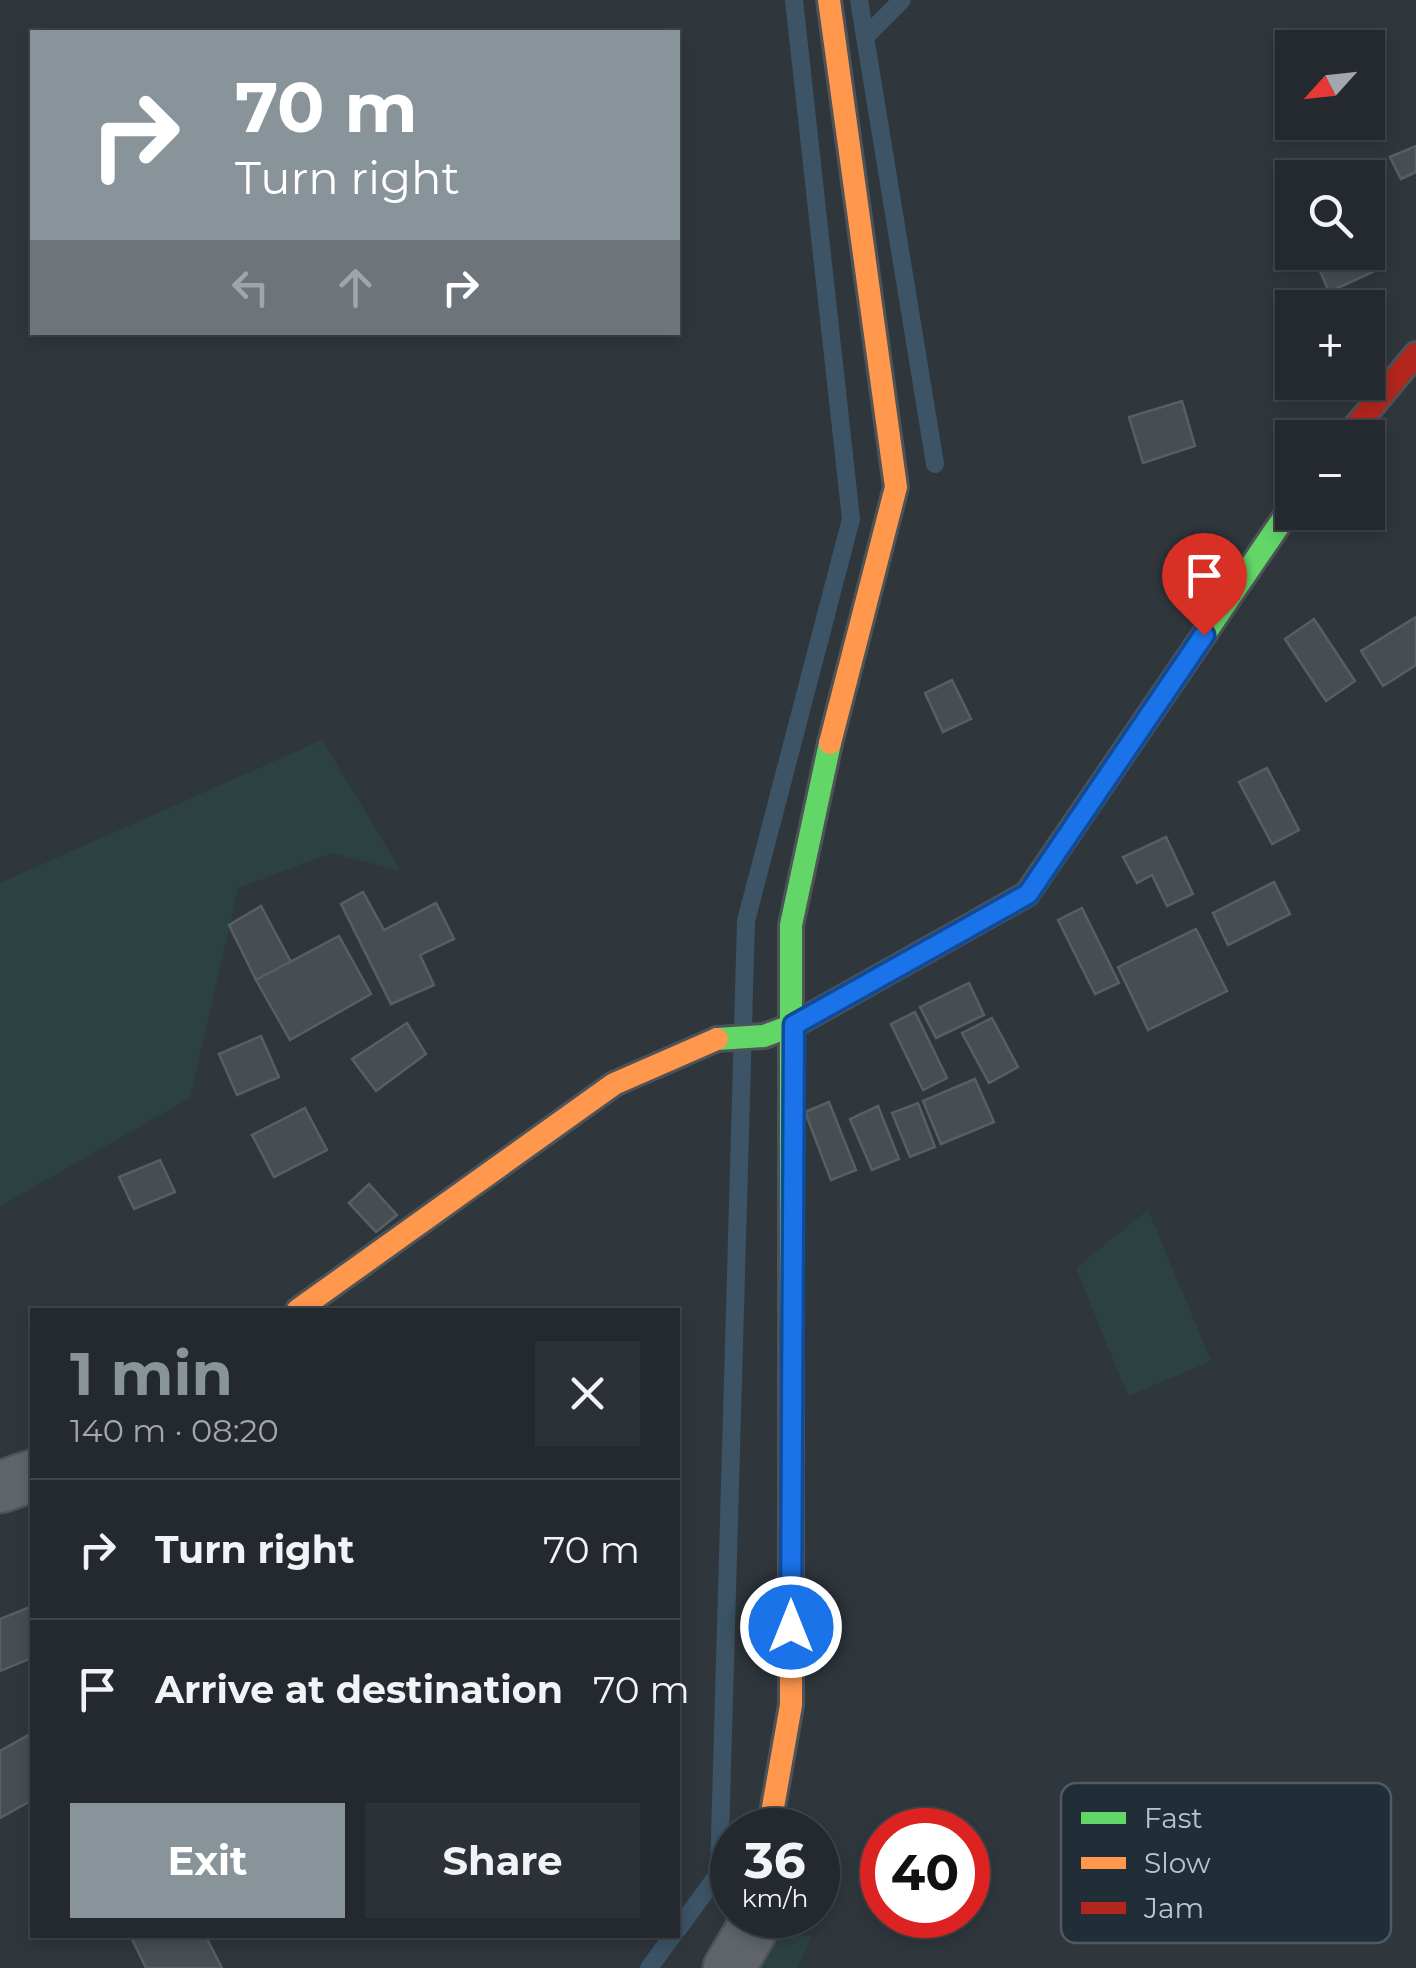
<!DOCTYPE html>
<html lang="en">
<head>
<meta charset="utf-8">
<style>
  :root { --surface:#23292e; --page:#2b3136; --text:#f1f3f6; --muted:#a3a6aa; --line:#40454a; --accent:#89939a }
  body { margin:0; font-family:Montserrat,sans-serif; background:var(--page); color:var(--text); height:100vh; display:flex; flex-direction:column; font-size:38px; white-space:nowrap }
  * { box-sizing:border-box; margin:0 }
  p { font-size:32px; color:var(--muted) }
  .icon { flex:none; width:55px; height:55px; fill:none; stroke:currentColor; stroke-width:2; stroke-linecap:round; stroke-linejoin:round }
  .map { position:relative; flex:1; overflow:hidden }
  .drawer { position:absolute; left:30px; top:1308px; width:650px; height:630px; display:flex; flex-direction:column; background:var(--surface); border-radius:0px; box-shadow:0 5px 15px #0003,0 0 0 2px var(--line) }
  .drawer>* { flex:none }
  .hud { position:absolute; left:30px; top:30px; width:650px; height:305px; border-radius:0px; box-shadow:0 5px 15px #0003,0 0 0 2px var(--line); background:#89939a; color:#fff; overflow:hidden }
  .needle { width:65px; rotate:243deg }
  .tools { position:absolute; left:1275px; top:30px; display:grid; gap:20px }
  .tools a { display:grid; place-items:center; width:110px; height:110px; border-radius:0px; background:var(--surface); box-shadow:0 5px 15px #0003,0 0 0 2px var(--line); font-size:50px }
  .speed { position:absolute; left:710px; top:1808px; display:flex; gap:20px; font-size:50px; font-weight:700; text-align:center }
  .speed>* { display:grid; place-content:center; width:130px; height:130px; border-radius:50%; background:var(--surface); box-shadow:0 5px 15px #0003,0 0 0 2px var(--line); line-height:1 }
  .speed small { font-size:25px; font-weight:400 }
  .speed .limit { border:15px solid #d22; background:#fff; color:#111 }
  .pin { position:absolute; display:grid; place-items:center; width:85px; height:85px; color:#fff; margin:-102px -42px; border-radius:50% 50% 50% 0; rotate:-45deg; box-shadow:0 0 10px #0007 }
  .pin .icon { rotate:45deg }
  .me { position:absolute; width:110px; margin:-55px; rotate:0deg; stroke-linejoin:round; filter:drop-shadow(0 0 8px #0008) }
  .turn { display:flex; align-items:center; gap:35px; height:210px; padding:0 40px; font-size:45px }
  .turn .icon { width:130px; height:130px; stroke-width:2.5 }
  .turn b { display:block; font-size:70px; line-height:85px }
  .lanes { display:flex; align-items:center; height:95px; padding:0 40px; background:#0003; justify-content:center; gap:50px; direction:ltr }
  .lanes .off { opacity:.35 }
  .round { display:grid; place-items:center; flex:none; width:105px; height:105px; border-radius:0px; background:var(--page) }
  .head { display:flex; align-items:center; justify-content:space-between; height:170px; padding:0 40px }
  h1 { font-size:60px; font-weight:700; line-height:75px; color:var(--accent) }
  .action { display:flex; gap:20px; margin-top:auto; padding:20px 40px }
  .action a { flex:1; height:115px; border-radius:0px; background:var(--accent); color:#fff; font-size:40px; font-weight:700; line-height:115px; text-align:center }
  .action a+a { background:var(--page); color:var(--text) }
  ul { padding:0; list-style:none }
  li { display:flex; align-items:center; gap:30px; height:140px; padding:0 40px; border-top:2px solid var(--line) }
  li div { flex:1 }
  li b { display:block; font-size:38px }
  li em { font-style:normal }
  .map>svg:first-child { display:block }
  .green { fill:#2c4242 }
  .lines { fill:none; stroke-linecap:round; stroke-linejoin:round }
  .stream { stroke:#3c5466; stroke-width:18 }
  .building { fill:#474e53; stroke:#575e64; stroke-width:2.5 }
  .street-casing { stroke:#4d5357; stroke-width:55 }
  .fast-casing { stroke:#4d5357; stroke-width:28 }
  .slow-casing { stroke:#4d5357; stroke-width:28 }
  .jam-casing { stroke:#4d5357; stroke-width:28 }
  .street { stroke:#5f656a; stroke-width:50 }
  .fast { stroke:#63d668; stroke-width:22 }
  .slow { stroke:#ff974d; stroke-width:22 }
  .jam { stroke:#b3261e; stroke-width:22 }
  .route-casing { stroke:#114b97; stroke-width:25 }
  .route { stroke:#1a73e8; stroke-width:18 }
  .key { fill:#212e38; stroke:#4f5b64; stroke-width:2.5 }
  .key-label { font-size:28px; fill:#bac4cc }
</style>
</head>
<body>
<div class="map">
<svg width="1416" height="1968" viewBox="0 0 1416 1968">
  <rect width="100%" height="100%" fill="#2f373d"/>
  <g class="green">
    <path d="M 322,740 L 401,871 L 332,853 L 238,888 L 190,1098 L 0,1206 L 0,883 Z"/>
    <path d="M 1148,1210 L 1211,1361 L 1128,1396 L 1076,1268 Z"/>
    <path d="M 1271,1782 L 1325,1873 L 1221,1923 L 1147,1823 Z"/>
    <path d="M 751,1931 L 811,1936 L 798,1968 L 729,1968 Z"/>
  </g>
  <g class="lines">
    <g class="stream">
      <path d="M 859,0 L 935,464"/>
      <path d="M 865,37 L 902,0"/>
      <path d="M 678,1929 L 719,1873 L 746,921 L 851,519 L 794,0"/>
      <path d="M 649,1968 L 673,1935"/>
    </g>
  </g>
  <g class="building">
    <path d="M 1416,146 L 1416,172 L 1401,179 L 1390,157 Z"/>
    <path d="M 1325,252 L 1364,252 L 1373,272 L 1329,292 L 1314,257 Z"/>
    <path d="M 1182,401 L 1195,446 L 1143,463 L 1129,417 Z"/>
    <path d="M 1416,617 L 1416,665 L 1383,686 L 1361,651 Z"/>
    <path d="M 1314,619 L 1355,681 L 1326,701 L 1285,639 Z"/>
    <path d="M 952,680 L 971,719 L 943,732 L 925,693 Z"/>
    <path d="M 1267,768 L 1299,830 L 1272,844 L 1239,782 Z"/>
    <path d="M 1166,837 L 1193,894 L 1167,906 L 1152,875 L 1137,883 L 1123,857 Z"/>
    <path d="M 1274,882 L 1290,914 L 1228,945 L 1213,913 Z"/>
    <path d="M 363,892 L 384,930 L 436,903 L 454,939 L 420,955 L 434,985 L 391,1004 L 341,904 Z"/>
    <path d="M 261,906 L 291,962 L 256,980 L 229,925 Z"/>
    <path d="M 1082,908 L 1119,983 L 1095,994 L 1058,920 Z"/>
    <path d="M 1196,929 L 1227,991 L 1148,1030 L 1118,967 Z"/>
    <path d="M 339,936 L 371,994 L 290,1040 L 256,980 Z"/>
    <path d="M 969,983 L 984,1015 L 936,1038 L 920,1007 Z"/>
    <path d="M 915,1012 L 947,1078 L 923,1090 L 891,1024 Z"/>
    <path d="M 992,1018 L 1018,1067 L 989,1083 L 962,1033 Z"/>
    <path d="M 407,1023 L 426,1054 L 376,1091 L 352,1059 Z"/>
    <path d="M 261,1036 L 279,1077 L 237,1095 L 219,1054 Z"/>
    <path d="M 975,1079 L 994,1122 L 941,1144 L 923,1101 Z"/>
    <path d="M 829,1102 L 856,1170 L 831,1180 L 805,1112 Z"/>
    <path d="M 918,1103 L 935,1147 L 910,1157 L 892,1113 Z"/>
    <path d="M 878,1106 L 899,1159 L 872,1170 L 850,1119 Z"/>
    <path d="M 305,1108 L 327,1150 L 274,1177 L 252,1135 Z"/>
    <path d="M 160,1160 L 175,1192 L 134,1209 L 119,1177 Z"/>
    <path d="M 369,1184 L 397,1215 L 376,1232 L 349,1203 Z"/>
    <path d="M 32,1606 L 32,1658 L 0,1671 L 0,1619 Z"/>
    <path d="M 32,1733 L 32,1800 L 0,1818 L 0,1751 Z"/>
    <path d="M 130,1935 L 205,1935 L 222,1968 L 146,1968 Z"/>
  </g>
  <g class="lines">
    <g class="street-casing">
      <g id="street">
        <path d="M 0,1487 L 32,1476"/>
        <path d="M 729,1968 L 751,1931 L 754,1915"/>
      </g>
    </g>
    <g class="fast-casing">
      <g id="fast">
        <path d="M 717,1039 L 764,1036 L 794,1025 L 1027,894 L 1292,506"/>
        <path d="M 791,1389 L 791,925 L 830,743"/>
      </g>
    </g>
    <g class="slow-casing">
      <g id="slow">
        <path d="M 829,0 L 896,487 L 830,743"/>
        <path d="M 298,1310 L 614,1084 L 717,1039"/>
        <path d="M 769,1830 L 791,1705 L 791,1389"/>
      </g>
    </g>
    <g class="jam-casing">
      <path id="jam" d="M 1346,438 L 1416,354"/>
    </g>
    <use href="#street" class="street"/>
    <use href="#fast" class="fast"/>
    <use href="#slow" class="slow"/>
    <use href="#jam" class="jam"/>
  </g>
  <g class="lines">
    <g class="route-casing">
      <path id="route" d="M 791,1627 L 794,1025 L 1028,894 L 1204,635"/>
    </g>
    <use href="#route" class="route"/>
  </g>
  <rect x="1061" y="1783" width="330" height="160" rx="15" class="key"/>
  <rect x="1081" y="1812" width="45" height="12" fill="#63d668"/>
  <rect x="1081" y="1857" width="45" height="12" fill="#ff974d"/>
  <rect x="1081" y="1902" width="45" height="12" fill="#b3261e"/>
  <g class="key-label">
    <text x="1144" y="1828">Fast</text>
    <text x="1144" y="1873">Slow</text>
    <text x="1144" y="1918">Jam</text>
  </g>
</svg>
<div class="tools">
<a><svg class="needle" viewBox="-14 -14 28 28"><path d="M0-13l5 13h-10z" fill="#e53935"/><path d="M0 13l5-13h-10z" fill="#a3a6aa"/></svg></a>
<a><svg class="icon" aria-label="search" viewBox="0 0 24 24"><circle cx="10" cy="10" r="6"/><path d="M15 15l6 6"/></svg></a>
<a>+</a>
<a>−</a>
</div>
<div class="speed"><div>36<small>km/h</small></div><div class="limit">40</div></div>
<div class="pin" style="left:1204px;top:635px;background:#d93025"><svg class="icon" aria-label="arrive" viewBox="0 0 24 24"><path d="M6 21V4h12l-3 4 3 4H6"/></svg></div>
<svg class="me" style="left:791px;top:1627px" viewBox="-20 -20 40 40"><circle r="17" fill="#1a73e8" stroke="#fff" stroke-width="3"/><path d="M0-11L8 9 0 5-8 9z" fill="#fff"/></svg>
<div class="hud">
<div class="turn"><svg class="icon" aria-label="right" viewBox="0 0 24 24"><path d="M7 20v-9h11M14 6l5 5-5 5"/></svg><div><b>70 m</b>Turn right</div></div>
<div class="lanes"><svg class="icon off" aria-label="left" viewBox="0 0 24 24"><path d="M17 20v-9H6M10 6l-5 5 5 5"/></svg><svg class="icon off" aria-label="ahead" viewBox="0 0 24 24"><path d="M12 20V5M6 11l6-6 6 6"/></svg><svg class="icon" aria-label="right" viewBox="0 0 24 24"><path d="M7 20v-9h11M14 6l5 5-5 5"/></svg></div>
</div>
<section class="drawer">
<div class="head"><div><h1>1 min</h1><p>140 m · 08:20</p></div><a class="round"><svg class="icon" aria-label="close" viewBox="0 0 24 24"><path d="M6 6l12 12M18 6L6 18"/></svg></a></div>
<ul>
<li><svg class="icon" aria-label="right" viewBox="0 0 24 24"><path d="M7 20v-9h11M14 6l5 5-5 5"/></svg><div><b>Turn right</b></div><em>70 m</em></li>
<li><svg class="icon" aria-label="arrive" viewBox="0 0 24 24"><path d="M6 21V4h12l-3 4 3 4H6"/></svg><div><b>Arrive at destination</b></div><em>70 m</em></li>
</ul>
<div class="action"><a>Exit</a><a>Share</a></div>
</section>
</div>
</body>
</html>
